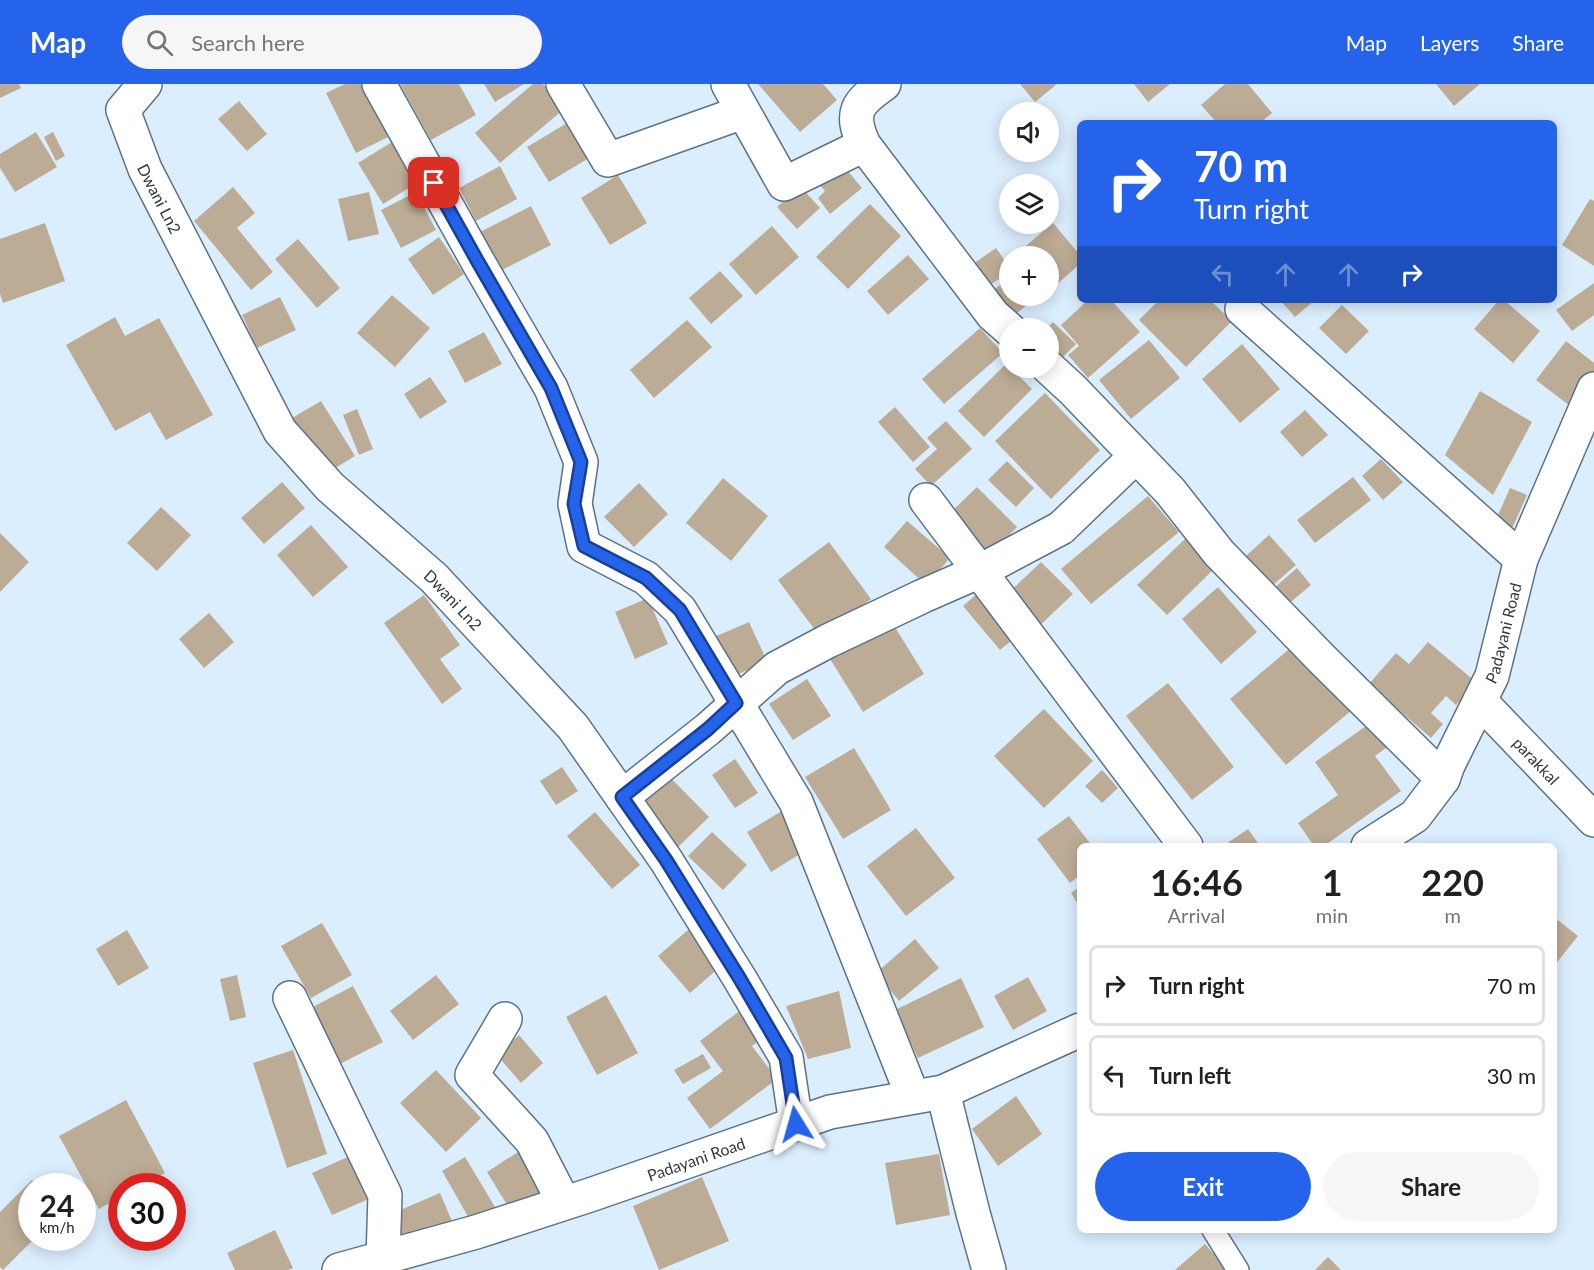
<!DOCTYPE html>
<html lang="en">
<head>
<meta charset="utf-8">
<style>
  :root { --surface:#fff; --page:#f6f6f6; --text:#202124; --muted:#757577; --line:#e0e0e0; --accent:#2563eb }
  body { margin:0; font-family:Lato,sans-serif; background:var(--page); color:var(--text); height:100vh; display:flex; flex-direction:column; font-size:22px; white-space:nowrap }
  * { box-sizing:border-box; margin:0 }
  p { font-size:20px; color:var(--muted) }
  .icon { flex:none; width:33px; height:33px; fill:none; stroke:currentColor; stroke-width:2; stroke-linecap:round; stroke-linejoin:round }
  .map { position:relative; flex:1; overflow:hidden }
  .drawer { position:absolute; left:1077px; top:759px; width:480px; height:390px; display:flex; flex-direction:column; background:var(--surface); border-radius:9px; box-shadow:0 3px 15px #0003 }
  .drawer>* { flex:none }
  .banner { position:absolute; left:1077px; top:36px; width:480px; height:183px; border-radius:9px; box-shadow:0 3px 15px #0003; background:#2563eb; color:#fff; overflow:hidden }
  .fabs { position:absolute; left:999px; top:18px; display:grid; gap:12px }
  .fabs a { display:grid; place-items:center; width:60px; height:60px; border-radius:50%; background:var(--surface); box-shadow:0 3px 15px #0003; font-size:30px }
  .speed { position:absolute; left:18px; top:1089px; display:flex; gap:12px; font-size:30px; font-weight:700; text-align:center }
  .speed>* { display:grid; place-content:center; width:78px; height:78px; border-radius:50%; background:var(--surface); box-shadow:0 3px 15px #0003; line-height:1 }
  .speed small { font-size:15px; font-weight:400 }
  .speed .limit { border:9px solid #d22; background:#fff; color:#111 }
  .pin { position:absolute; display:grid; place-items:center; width:51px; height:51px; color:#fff; margin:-26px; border-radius:12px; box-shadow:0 3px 9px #0006 }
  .me { position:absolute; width:66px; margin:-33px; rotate:352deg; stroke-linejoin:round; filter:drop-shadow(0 0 4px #0008) }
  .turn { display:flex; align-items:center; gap:21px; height:126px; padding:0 18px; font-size:27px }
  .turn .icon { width:78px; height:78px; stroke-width:2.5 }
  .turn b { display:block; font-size:42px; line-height:51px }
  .lanes { display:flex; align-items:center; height:57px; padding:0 18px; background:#0003; justify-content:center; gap:30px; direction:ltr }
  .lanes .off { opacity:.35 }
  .eta { display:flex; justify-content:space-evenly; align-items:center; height:102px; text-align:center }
  .eta b { font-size:36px; font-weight:700; line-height:42px }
  .action { display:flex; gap:12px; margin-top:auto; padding:12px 18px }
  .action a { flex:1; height:69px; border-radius:36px; background:var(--accent); color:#fff; font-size:24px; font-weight:700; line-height:69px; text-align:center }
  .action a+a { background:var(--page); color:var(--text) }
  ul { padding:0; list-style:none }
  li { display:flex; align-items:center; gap:18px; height:81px; margin:0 12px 9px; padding:0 6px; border:3px solid var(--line); border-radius:9px }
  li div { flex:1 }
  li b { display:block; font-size:22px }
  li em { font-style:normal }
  header { display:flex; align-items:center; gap:36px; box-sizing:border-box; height:84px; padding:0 30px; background:var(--accent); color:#fff }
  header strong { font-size:28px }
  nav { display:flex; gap:33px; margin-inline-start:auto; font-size:21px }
  .search { width:420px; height:54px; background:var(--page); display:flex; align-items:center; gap:15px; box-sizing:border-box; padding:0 21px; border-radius:33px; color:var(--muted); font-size:22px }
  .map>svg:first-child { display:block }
  .building { fill:#bdac95 }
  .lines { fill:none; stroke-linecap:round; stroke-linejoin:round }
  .lane-casing { stroke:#5d7283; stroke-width:24 }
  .street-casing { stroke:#5d7283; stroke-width:36 }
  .lane { stroke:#fff; stroke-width:21 }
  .street { stroke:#fff; stroke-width:33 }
  .route-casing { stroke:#184099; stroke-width:15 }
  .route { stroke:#2563eb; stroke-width:10 }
  .labels { text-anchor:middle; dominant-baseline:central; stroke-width:4.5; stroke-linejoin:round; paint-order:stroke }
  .street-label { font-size:16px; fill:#2f3940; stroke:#fff }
</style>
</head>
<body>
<header>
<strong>Map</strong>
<div class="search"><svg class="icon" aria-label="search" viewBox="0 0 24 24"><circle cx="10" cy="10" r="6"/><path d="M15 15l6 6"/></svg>Search here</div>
<nav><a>Map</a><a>Layers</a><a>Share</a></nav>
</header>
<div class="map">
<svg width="1594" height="1186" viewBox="0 0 1594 1186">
  <rect width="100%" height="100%" fill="#dbeefe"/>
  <g class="building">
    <path d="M 0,0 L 19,0 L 21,4 L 0,14 Z"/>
    <path d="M 345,0 L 364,0 L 390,52 L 356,69 L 326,9 Z"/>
    <path d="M 400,0 L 459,0 L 476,31 L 431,56 Z"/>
    <path d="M 484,0 L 524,0 L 495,18 Z"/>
    <path d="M 533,0 L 543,0 L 564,25 L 500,79 L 475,49 Z"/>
    <path d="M 758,0 L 823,0 L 837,16 L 800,48 Z"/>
    <path d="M 1020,0 L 1057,0 L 1035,18 Z"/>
    <path d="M 1134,0 L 1170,0 L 1148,18 Z"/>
    <path d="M 1225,0 L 1248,0 L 1272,29 L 1260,39 L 1217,39 L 1201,21 Z"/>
    <path d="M 1436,0 L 1480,0 L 1454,22 Z"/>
    <path d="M 239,17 L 267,50 L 247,67 L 218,35 Z"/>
    <path d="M 567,39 L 589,74 L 549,98 L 527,63 Z"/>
    <path d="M 36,48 L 57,83 L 15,108 L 0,84 L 0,70 Z"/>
    <path d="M 53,48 L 65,72 L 56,77 L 44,53 Z"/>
    <path d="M 392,58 L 417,99 L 383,120 L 358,79 Z"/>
    <path d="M 842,80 L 862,104 L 830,130 L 818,114 L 825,107 L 818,99 Z"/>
    <path d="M 500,82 L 517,115 L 476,137 L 459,104 Z"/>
    <path d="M 618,91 L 647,139 L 610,161 L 581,114 Z"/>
    <path d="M 800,102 L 820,124 L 797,145 L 777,123 Z"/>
    <path d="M 233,103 L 255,129 L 237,144 L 273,188 L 251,206 L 194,137 Z"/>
    <path d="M 369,108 L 379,150 L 348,157 L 338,115 Z"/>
    <path d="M 416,108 L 436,146 L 401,164 L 381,126 Z"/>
    <path d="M 1590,115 L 1594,117 L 1594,182 L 1562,161 Z"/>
    <path d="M 870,120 L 901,152 L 848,205 L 816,173 Z"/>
    <path d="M 531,122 L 551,161 L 498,188 L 478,149 Z"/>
    <path d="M 45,139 L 65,197 L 3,219 L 0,210 L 0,155 Z"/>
    <path d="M 1053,139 L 1080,171 L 1080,180 L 1048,208 L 1048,172 L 1016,172 L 1015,171 Z"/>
    <path d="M 772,142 L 799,173 L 756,211 L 729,180 Z"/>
    <path d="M 439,153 L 464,190 L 433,211 L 408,175 Z"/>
    <path d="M 298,155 L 340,204 L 317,224 L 275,175 Z"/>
    <path d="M 996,164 L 1010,184 L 1010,188 L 982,206 L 967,184 Z"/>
    <path d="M 908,171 L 929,195 L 888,231 L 867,207 Z"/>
    <path d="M 720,187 L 743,212 L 711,240 L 689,214 Z"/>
    <path d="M 1010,193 L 1010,212 L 1038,212 L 1006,238 L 985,213 Z"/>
    <path d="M 1594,199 L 1594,231 L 1572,247 L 1556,226 Z"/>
    <path d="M 392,211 L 430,244 L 395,283 L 357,249 Z"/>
    <path d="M 280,213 L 296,246 L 257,264 L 242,231 Z"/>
    <path d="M 1088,216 L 1111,216 L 1140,248 L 1088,294 L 1068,271 L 1079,262 L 1061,241 Z"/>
    <path d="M 1159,216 L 1210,216 L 1232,237 L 1186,283 L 1139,236 Z"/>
    <path d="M 1280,216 L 1315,216 L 1295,233 Z"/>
    <path d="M 1499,216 L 1504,216 L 1540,247 L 1513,279 L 1474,245 Z"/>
    <path d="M 1342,221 L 1369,247 L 1346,270 L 1319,244 Z"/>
    <path d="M 115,233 L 125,252 L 159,234 L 213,331 L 166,356 L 150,328 L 115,347 L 66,261 Z"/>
    <path d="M 687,236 L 712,263 L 654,314 L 630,286 Z"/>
    <path d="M 1053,238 L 1076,260 L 1058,278 L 1048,270 L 1048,243 Z"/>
    <path d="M 980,244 L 1003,269 L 944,320 L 922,295 Z"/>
    <path d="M 484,248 L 502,280 L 465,299 L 448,267 Z"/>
    <path d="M 1149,256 L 1180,294 L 1131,335 L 1099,296 Z"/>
    <path d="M 1566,257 L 1594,279 L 1594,290 L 1570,322 L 1536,296 Z"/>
    <path d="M 1242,260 L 1280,305 L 1240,339 L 1202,295 Z"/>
    <path d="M 1007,279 L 1010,284 L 1011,284 L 1032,305 L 984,353 L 958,327 Z"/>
    <path d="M 430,293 L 447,318 L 420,335 L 404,310 Z"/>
    <path d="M 1480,307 L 1532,338 L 1493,411 L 1445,371 Z"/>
    <path d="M 1045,309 L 1100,366 L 1051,415 L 995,357 Z"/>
    <path d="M 321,317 L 355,372 L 327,389 L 292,334 Z"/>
    <path d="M 895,323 L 930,363 L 913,378 L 878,338 Z"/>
    <path d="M 357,325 L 373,365 L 359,371 L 343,331 Z"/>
    <path d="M 1305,326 L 1328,351 L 1302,373 L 1280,348 Z"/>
    <path d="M 946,337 L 972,365 L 931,402 L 915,385 L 937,365 L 927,354 Z"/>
    <path d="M 1381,375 L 1403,398 L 1383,416 L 1362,392 Z"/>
    <path d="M 1007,377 L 1034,404 L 1016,423 L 988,396 Z"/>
    <path d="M 1353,393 L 1371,416 L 1315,459 L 1297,436 Z"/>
    <path d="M 723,394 L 768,432 L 731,477 L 686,439 Z"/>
    <path d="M 282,398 L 305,424 L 264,460 L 241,434 Z"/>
    <path d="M 639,399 L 668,430 L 634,463 L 604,433 Z"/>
    <path d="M 977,403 L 1017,443 L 989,472 L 948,431 Z"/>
    <path d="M 1510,404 L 1527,411 L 1511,447 L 1494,440 Z"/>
    <path d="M 1148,412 L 1179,448 L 1091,520 L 1061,485 Z"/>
    <path d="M 161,423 L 191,451 L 157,487 L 127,459 Z"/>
    <path d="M 907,437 L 950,474 L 926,501 L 884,463 Z"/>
    <path d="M 311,441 L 348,483 L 313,513 L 277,471 Z"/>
    <path d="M 0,449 L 29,478 L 0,508 Z"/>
    <path d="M 1269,451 L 1296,481 L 1264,509 L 1237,480 Z"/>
    <path d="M 1186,454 L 1215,484 L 1167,531 L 1137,501 Z"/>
    <path d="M 829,458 L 871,515 L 820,553 L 778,496 Z"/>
    <path d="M 1041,478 L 1073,510 L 1033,548 L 1002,515 Z"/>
    <path d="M 1297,484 L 1311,501 L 1280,527 L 1267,510 Z"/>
    <path d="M 1218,503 L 1257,548 L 1221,580 L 1182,535 Z"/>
    <path d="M 978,509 L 1016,553 L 1000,566 L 963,522 Z"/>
    <path d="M 424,511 L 460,561 L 440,575 L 462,605 L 442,620 L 384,539 Z"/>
    <path d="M 648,514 L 668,560 L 635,575 L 615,528 Z"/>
    <path d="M 209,529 L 234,558 L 204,584 L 179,555 Z"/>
    <path d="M 888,532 L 924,590 L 863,628 L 827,570 Z"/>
    <path d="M 749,538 L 767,577 L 730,594 L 712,554 Z"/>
    <path d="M 1301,555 L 1358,621 L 1286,681 L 1230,615 Z"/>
    <path d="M 1428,558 L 1476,598 L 1456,621 L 1446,612 L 1431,629 L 1443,640 L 1431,654 L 1369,600 L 1396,569 L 1409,580 Z"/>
    <path d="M 807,595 L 831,632 L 793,656 L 769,620 Z"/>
    <path d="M 1168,599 L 1234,683 L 1192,716 L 1126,632 Z"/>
    <path d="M 1044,625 L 1093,677 L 1044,724 L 994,672 Z"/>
    <path d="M 1369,640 L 1386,664 L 1375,672 L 1401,707 L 1324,762 L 1314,762 L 1298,739 L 1338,711 L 1315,678 Z"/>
    <path d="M 854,664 L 891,726 L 843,755 L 805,693 Z"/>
    <path d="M 735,675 L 758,709 L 735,724 L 712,691 Z"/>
    <path d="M 562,683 L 578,707 L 556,721 L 540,697 Z"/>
    <path d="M 1102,686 L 1118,704 L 1102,719 L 1085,702 Z"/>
    <path d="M 665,688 L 709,733 L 675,766 L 632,721 Z"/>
    <path d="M 785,725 L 808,765 L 771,788 L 747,748 Z"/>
    <path d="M 595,728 L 640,781 L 612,805 L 567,752 Z"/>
    <path d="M 1069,732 L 1092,762 L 1080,762 L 1080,791 L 1070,799 L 1037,755 Z"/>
    <path d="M 916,744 L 955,794 L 906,832 L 867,782 Z"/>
    <path d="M 1248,745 L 1260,762 L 1223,762 Z"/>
    <path d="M 712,748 L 747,781 L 723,806 L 688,772 Z"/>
    <path d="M 1080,803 L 1080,824 L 1071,809 Z"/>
    <path d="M 1554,833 L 1578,852 L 1554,882 Z"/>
    <path d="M 322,839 L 352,891 L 311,914 L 281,862 Z"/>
    <path d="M 696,839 L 728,876 L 690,909 L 658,872 Z"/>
    <path d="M 127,846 L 149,884 L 118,902 L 96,865 Z"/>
    <path d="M 915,855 L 939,884 L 899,917 L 876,889 Z"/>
    <path d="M 237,891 L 246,933 L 230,937 L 220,895 Z"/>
    <path d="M 436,891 L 459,920 L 413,956 L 390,927 Z"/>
    <path d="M 1028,893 L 1047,927 L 1013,946 L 994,912 Z"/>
    <path d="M 961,894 L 984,943 L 918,974 L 895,926 Z"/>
    <path d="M 353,902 L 383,958 L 334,983 L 305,927 Z"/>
    <path d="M 839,907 L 851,964 L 808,975 L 786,922 Z"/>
    <path d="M 606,911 L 638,969 L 597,991 L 566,933 Z"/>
    <path d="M 746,922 L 768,950 L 752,962 L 777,995 L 710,1045 L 687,1014 L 723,987 L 700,957 Z"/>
    <path d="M 519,951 L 543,979 L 521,999 L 497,971 Z"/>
    <path d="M 293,966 L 327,1070 L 287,1084 L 253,979 Z"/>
    <path d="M 703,970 L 711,984 L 683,1000 L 674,986 Z"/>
    <path d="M 436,986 L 481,1034 L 446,1068 L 400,1019 Z"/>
    <path d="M 1016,1012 L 1042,1050 L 998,1082 L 972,1045 Z"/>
    <path d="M 126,1016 L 165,1089 L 140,1102 L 122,1102 L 122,1112 L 99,1125 L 59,1052 Z"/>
    <path d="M 521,1066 L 547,1107 L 512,1129 L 487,1088 Z"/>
    <path d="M 939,1070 L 950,1131 L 896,1141 L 885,1079 Z"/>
    <path d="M 352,1071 L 371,1114 L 332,1131 L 312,1089 Z"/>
    <path d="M 465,1073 L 498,1128 L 474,1143 L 442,1087 Z"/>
    <path d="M 702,1093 L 729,1157 L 659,1186 L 633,1122 Z"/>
    <path d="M 32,1096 L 38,1102 L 32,1102 L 32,1154 L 35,1154 L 3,1186 L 0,1183 L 0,1128 Z"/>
    <path d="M 440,1109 L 455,1144 L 407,1165 L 391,1130 Z"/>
    <path d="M 275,1146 L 293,1184 L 288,1186 L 235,1186 L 227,1169 Z"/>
    <path d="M 1205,1160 L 1228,1186 L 1175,1186 Z"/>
    <path d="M 1328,1173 L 1341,1186 L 1315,1186 Z"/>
  </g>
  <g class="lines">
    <g class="lane-casing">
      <path id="lane" d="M 1213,1146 L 1238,1186"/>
    </g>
    <g class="street-casing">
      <g id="street">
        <path id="s1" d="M 145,0 L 123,26 L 145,85 L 280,347 L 330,403 L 434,494 L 573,643 L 666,776 L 740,895 L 786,973 L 796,1040"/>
        <path d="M 379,0 L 478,178 L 551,304 L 581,378 L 575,420 L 584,462 L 646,494 L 680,526 L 796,718 L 913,1013"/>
        <path d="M 563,0 L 608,76 L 743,28"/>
        <path d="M 728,0 L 784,100 L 864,61"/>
        <path d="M 884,0 C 857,19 849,28 864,61 L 993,231 L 1010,246"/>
        <path d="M 1242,225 L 1521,475"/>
        <path d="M 1048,283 L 1073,306 L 1170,407 L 1219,469 L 1322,575 L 1443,695"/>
        <path d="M 926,416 L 1186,762"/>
        <path id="s2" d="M 1480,617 L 1594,736"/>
        <path d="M 622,713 L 708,645 L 777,584 L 828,557 L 923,512 L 980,487 L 1061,444 L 1136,372"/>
        <path id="s3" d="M 1368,762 L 1415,732 L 1443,695 L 1448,681 L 1492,592 L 1521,475 L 1594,305"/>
        <path d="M 290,914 L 385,1111 L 383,1175"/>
        <path d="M 505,935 L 472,991 L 532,1057 L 564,1119"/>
        <path d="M 943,1008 L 973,1129 L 989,1186"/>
        <path id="s4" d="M 339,1186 L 476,1148 L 590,1111 L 830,1028 L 943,1008 L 1080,946"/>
      </g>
    </g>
    <use href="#lane" class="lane"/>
    <use href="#street" class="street"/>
  </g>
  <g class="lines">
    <g class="route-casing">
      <path id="route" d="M 434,99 L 478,178 L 551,304 L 581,378 L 574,420 L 584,462 L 646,494 L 680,526 L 736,619 L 708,645 L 622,713 L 666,776 L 740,895 L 786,974 L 796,1040"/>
    </g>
    <use href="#route" class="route"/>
  </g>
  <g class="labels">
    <g class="street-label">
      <text stroke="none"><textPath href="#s1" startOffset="130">Dwani Ln2</textPath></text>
      <text stroke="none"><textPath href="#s1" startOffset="634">Dwani Ln2</textPath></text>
      <text stroke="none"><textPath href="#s3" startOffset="261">Padayani Road</textPath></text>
      <text stroke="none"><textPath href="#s2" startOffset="82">parakkal</textPath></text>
      <text stroke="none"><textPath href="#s4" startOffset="374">Padayani Road</textPath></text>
    </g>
  </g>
</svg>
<div class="fabs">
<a><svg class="icon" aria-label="sound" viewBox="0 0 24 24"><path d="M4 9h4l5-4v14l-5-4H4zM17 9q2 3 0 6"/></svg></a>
<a><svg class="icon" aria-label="layers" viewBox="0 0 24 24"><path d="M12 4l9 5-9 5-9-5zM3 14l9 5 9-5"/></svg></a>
<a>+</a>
<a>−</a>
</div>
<div class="speed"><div>24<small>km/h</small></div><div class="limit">30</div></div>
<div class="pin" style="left:434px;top:99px;background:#d93025"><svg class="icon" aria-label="arrive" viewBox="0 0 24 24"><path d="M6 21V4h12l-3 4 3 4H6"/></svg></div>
<svg class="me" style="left:796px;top:1040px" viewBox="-20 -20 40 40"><path d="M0-17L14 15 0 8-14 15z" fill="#2563eb" stroke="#fff" stroke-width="4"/></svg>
<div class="banner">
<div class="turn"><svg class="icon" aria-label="right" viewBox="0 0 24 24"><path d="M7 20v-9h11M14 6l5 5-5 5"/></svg><div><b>70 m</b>Turn right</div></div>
<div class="lanes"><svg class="icon off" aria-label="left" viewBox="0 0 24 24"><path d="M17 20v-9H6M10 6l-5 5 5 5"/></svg><svg class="icon off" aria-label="ahead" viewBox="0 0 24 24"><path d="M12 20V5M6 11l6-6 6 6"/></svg><svg class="icon off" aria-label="ahead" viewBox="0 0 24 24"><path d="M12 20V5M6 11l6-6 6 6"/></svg><svg class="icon" aria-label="right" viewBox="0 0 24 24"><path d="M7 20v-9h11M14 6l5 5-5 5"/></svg></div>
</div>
<section class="drawer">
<div class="eta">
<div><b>16:46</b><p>Arrival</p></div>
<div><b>1</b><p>min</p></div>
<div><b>220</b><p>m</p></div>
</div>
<ul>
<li><svg class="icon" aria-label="right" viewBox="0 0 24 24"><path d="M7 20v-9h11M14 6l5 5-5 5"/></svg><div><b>Turn right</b></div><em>70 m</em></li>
<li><svg class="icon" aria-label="left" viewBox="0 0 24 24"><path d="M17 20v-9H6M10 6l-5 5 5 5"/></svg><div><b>Turn left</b></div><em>30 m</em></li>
</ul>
<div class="action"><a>Exit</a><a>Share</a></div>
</section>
</div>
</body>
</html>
